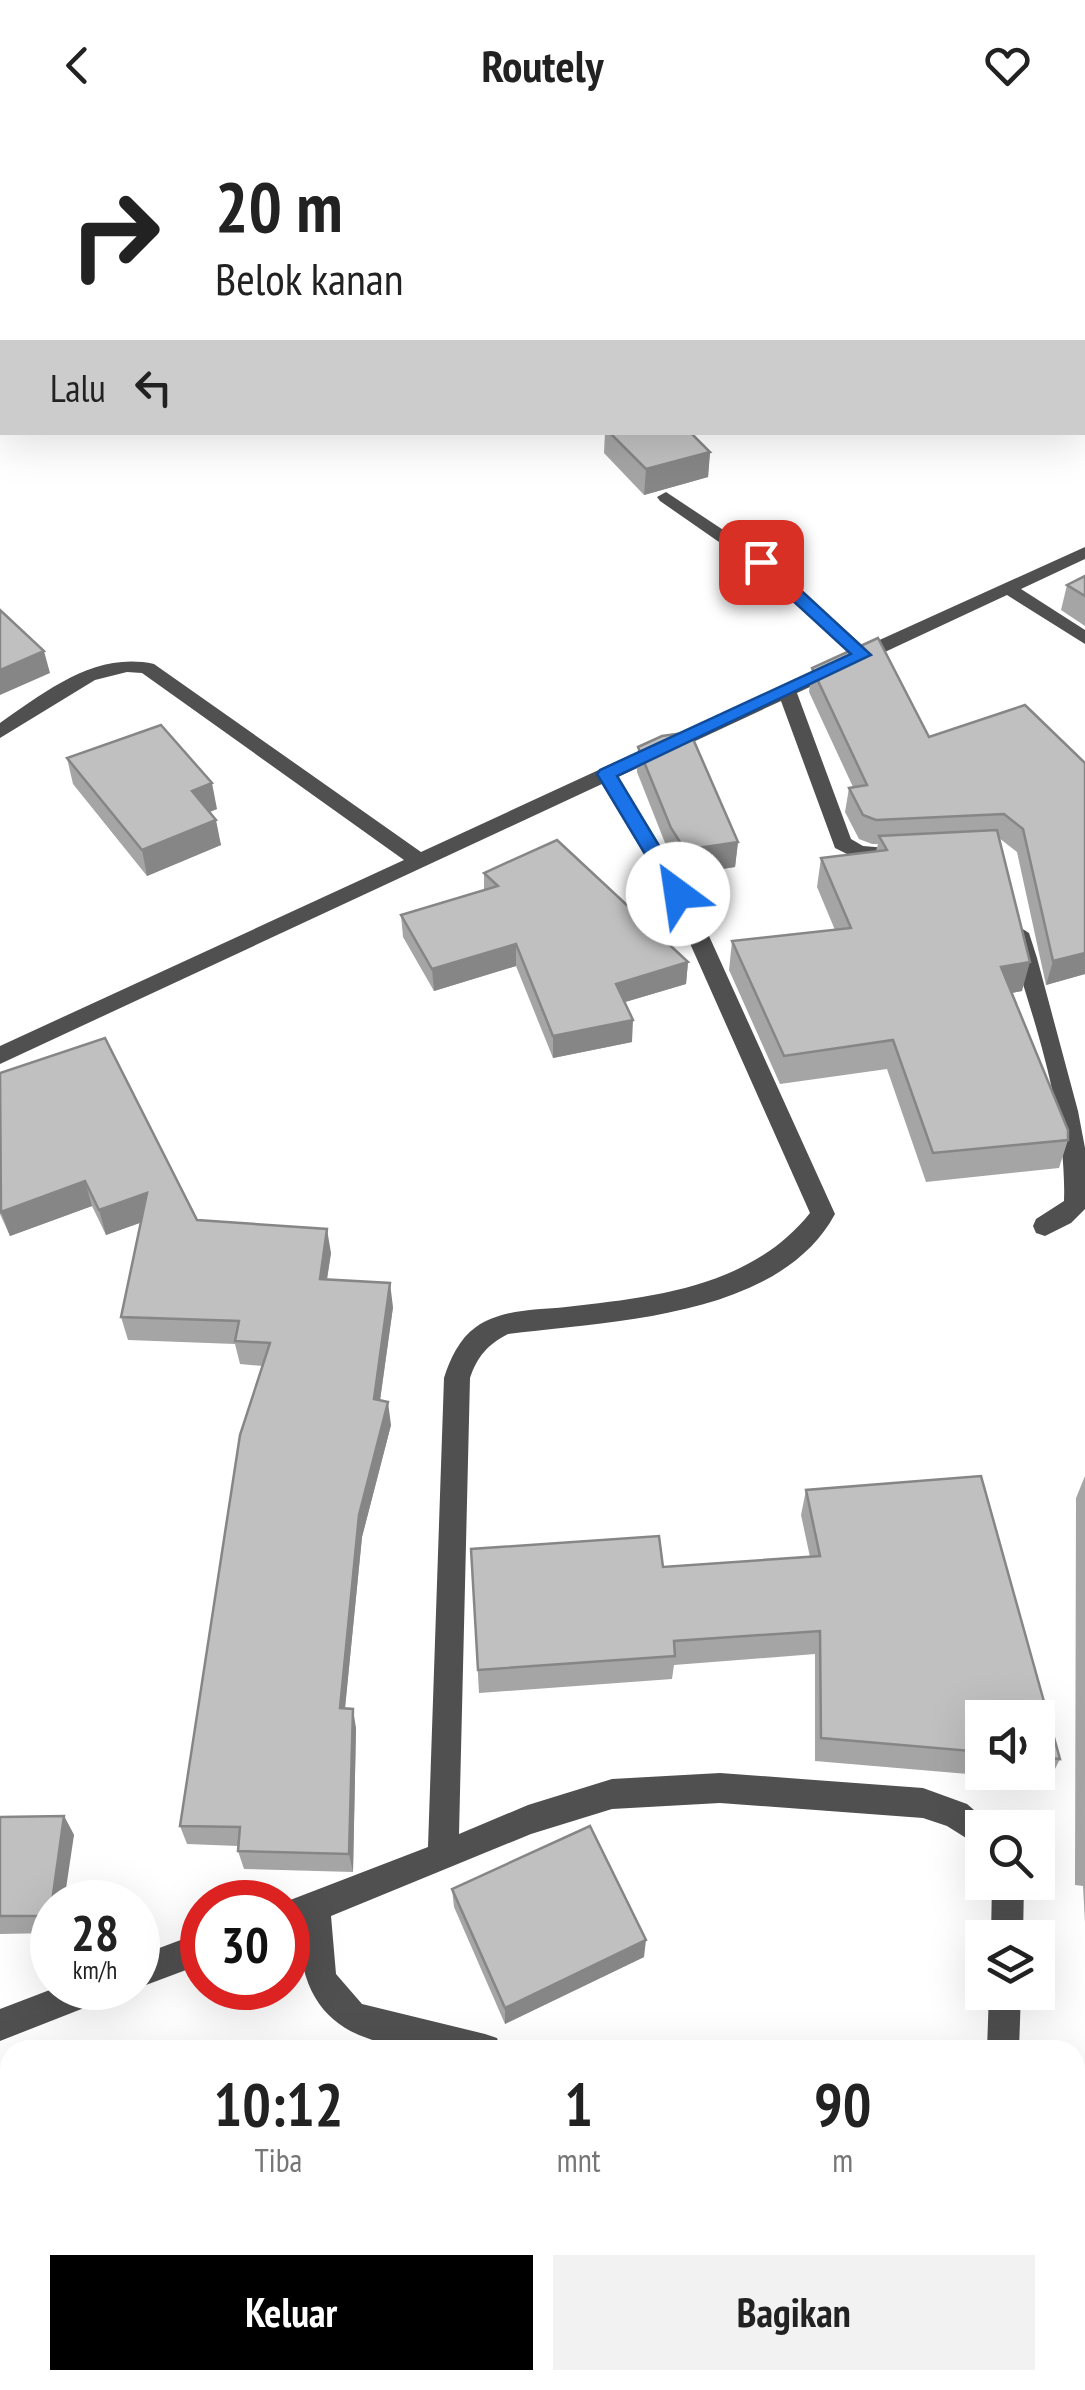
<!DOCTYPE html>
<html lang="id">
<head>
<meta charset="utf-8">
<style>
  :root { --surface:#fff; --page:#f2f2f2; --text:#222; --muted:#767676; --accent:#000 }
  body { margin:0; font-family:"PT Sans Narrow",sans-serif; background:var(--page); color:var(--text); height:100vh; display:flex; flex-direction:column; font-size:38px; white-space:nowrap }
  * { box-sizing:border-box; margin:0 }
  p { font-size:32px; color:var(--muted) }
  .icon { flex:none; width:55px; height:55px; fill:none; stroke:currentColor; stroke-width:2; stroke-linecap:round; stroke-linejoin:round }
  .map { position:relative; flex:1; overflow:hidden }
  .sheet { position:absolute; left:0px; top:1910px; width:1085px; height:350px; display:flex; flex-direction:column; background:var(--surface); border-radius:30px 30px 0 0; box-shadow:0 10px 40px #0002 }
  .sheet>* { flex:none }
  .top-card { position:absolute; left:0px; top:0px; width:1085px; height:305px; box-shadow:0 10px 40px #0002; background:#fff; color:var(--text); overflow:hidden }
  .controls { position:absolute; left:965px; top:1570px; display:grid; gap:20px }
  .controls a { display:grid; place-items:center; width:90px; height:90px; border-radius:0px; background:var(--surface); box-shadow:0 10px 40px #0002; font-size:50px }
  .speed { position:absolute; left:30px; top:1750px; display:flex; gap:20px; font-size:50px; font-weight:700; text-align:center }
  .speed>* { display:grid; place-content:center; width:130px; height:130px; border-radius:50%; background:var(--surface); box-shadow:0 10px 40px #0002; line-height:1 }
  .speed small { font-size:25px; font-weight:400 }
  .speed .limit { border:15px solid #d22; background:#fff; color:#111 }
  .pin { position:absolute; display:grid; place-items:center; width:85px; height:85px; color:#fff; margin:-42px; border-radius:20px; box-shadow:0 5px 15px #0006 }
  .me { position:absolute; width:110px; margin:-55px; rotate:329deg; stroke-linejoin:round; filter:drop-shadow(0 0 8px #0008) }
  .turn { display:flex; align-items:center; gap:35px; height:210px; padding:0 50px; font-size:45px }
  .turn .icon { width:130px; height:130px; stroke-width:2.5 }
  .turn b { display:block; font-size:70px; line-height:85px }
  .then { display:flex; align-items:center; height:95px; padding:0 50px; background:#0003; gap:20px; font-size:38px }
  .eta { display:flex; justify-content:space-evenly; align-items:center; height:170px; text-align:center }
  .eta b { font-size:60px; font-weight:700; line-height:70px }
  .button { display:flex; gap:20px; margin-top:auto; padding:20px 50px }
  .button a { flex:1; height:115px; border-radius:0px; background:var(--accent); color:#fff; font-size:40px; font-weight:700; line-height:115px; text-align:center }
  .button a+a { background:var(--page); color:var(--text) }
  header { display:flex; justify-content:space-between; align-items:center; height:130px; padding:0 50px; background:var(--surface); font-size:45px; font-weight:700 }
  .map>svg:first-child { display:block }
  .lines { fill:none; stroke-linecap:round; stroke-linejoin:round }
  .minor { fill:#505050; fill-rule:evenodd }
  .wall { fill:#a5a5a5; fill-rule:evenodd }
  .shaded-wall { fill:#868686 }
  .building { fill:#c0c0c0; stroke:#868686; stroke-width:2.5 }
  .route { fill:#1a73e8; stroke:#114b97; stroke-width:2.5 }
</style>
</head>
<body>
<header><svg class="icon" aria-label="back" viewBox="0 0 24 24"><path d="M15 5l-7 7 7 7"/></svg>Routely<svg class="icon" aria-label="heart" viewBox="0 0 24 24"><path d="M12 20l-8-8c-3-5 5-10 8-4 3-6 11-1 8 4z"/></svg></header>
<div class="map">
<svg width="1085" height="2260" viewBox="0 0 1085 2260">
  <rect width="100%" height="100%" fill="#fff"/>
  <g class="lines">
    <g class="minor">
      <path d="M 666,362 L 767,429 L 864,517 L 1085,417 L 1085,429 L 1021,459 L 1085,500 L 1085,514 L 1007,465 L 797,563 L 851,709 L 863,716 L 899,719 L 902,724 L 899,729 L 859,730 L 835,718 L 781,571 L 618,647 L 690,764 L 835,1084 C 779,1188 610,1191 508,1204 C 488,1214 477,1227 470,1248 L 459,1704 L 528,1675 L 612,1649 L 720,1643 L 923,1658 L 967,1674 L 995,1698 L 982,1698 L 982,1718 L 947,1696 L 923,1688 L 720,1673 L 612,1679 L 531,1704 L 331,1786 L 336,1844 L 362,1874 L 485,1904 L 497,1908 L 501,1920 C 404,1920 300,1926 299,1798 L 288,1803 L 285,1772 L 428,1717 L 444,1248 C 450,1229 459,1209 476,1197 C 502,1179 536,1180 566,1177 C 654,1167 751,1157 810,1083 L 668,764 L 602,654 L 0,934 L 0,916 L 404,730 L 142,543 L 127,542 L 95,550 L 0,608 L 0,593 C 45,562 95,521 154,534 L 421,722 L 850,524 L 755,437 L 660,371 L 657,367 Z"/>
      <path d="M 1018,796 L 1029,803 L 1037,828 L 1078,981 L 1085,1018 L 1085,1079 L 1071,1093 L 1045,1106 L 1036,1103 L 1033,1096 L 1036,1089 L 1064,1071 C 1067,982 1033,887 1007,803 Z"/>
      <path d="M 992,1752 L 1024,1752 L 1023,1808 L 991,1808 Z"/>
      <path d="M 202,1802 L 202,1834 L 138,1858 L 137,1858 L 138,1826 Z"/>
      <path d="M 55,1858 L 112,1858 L 107,1869 L 0,1911 L 0,1879 Z"/>
      <path d="M 989,1862 L 1021,1862 L 1019,1920 L 987,1920 Z"/>
      <path d="M 485,2250 L 521,2250 L 520,2260 L 484,2260 Z"/>
    </g>
  </g>
  <g class="wall">
    <path d="M 605,302 L 690,302 L 710,322 L 708,347 L 644,365 L 604,323 Z"/>
    <path d="M 1085,446 L 1085,496 L 1061,480 L 1067,455 Z"/>
    <path d="M 812,538 L 929,607 L 1085,633 L 1085,844 L 1046,855 L 1017,722 L 999,708 L 1022,861 L 1012,863 L 1068,1010 L 1059,1038 L 926,1052 L 887,939 L 780,954 L 729,840 L 732,811 L 835,800 L 817,757 L 821,728 L 876,721 L 878,714 L 872,714 L 859,709 L 845,682 L 849,658 L 853,657 L 809,562 Z"/>
    <path d="M 638,617 L 738,712 L 735,737 L 683,745 L 669,723 L 637,642 Z"/>
    <path d="M 67,628 L 217,679 L 210,682 L 221,715 L 147,746 L 73,654 Z"/>
    <path d="M 484,743 L 688,832 L 686,854 L 625,872 L 632,912 L 553,928 L 516,836 L 434,861 L 403,807 L 401,785 L 484,760 Z"/>
    <path d="M 0,943 L 197,1090 L 331,1123 L 327,1150 L 393,1177 L 380,1270 L 391,1295 L 362,1407 L 345,1578 L 356,1598 L 353,1742 L 244,1739 L 238,1721 L 238,1716 L 187,1714 L 180,1696 L 263,1236 L 240,1234 L 235,1214 L 128,1210 L 121,1187 L 141,1092 L 106,1105 L 92,1076 L 10,1106 L 0,1084 Z"/>
    <path d="M 981,1346 L 1060,1629 L 1049,1651 L 815,1631 L 815,1524 L 674,1535 L 672,1549 L 479,1563 L 471,1419 L 659,1406 L 663,1437 L 810,1427 L 801,1385 L 806,1360 ZM 982,1588 L 1038,1588 L 1038,1642 L 982,1642 Z"/>
    <path d="M 1085,1346 L 1085,1793 L 1083,1756 L 1075,1755 L 1076,1368 Z"/>
    <path d="M 64,1686 L 74,1705 L 52,1772 L 52,1803 L 0,1804 L 0,1687 Z"/>
    <path d="M 452,1759 L 644,1827 L 505,1894 L 454,1777 Z"/>
    <path d="M 10,2047 L 10,2183 L 0,2182 L 0,2083 Z"/>
  </g>
  <g class="shaded-wall">
    <path d="M 710,322 L 708,347 L 644,365 L 646,339 Z"/>
    <path d="M 44,521 L 50,543 L 0,565 L 0,540 Z"/>
    <path d="M 212,653 L 217,679 L 196,687 L 192,661 Z"/>
    <path d="M 216,690 L 221,715 L 147,746 L 142,720 Z"/>
    <path d="M 738,712 L 735,737 L 683,745 L 685,720 Z"/>
    <path d="M 516,814 L 516,836 L 434,861 L 432,839 Z"/>
    <path d="M 1085,823 L 1085,844 L 1046,855 L 1053,831 Z"/>
    <path d="M 688,832 L 686,854 L 615,875 L 616,854 Z"/>
    <path d="M 1030,832 L 1022,861 L 994,866 L 1001,837 Z"/>
    <path d="M 633,890 L 632,912 L 553,928 L 553,906 Z"/>
    <path d="M 85,1051 L 92,1076 L 10,1106 L 1,1082 Z"/>
    <path d="M 147,1063 L 154,1088 L 106,1105 L 99,1080 Z"/>
    <path d="M 327,1099 L 331,1123 L 323,1173 L 320,1149 Z"/>
    <path d="M 390,1153 L 393,1177 L 377,1292 L 374,1269 Z"/>
    <path d="M 388,1272 L 391,1295 L 362,1407 L 343,1598 L 340,1578 L 359,1385 Z"/>
    <path d="M 353,1579 L 356,1598 L 353,1742 L 349,1724 Z"/>
    <path d="M 64,1686 L 74,1705 L 64,1772 L 52,1772 L 52,1790 L 50,1786 Z"/>
    <path d="M 646,1810 L 644,1827 L 505,1894 L 505,1878 Z"/>
    <path d="M 391,2250 L 397,2250 L 395,2260 L 390,2260 Z"/>
  </g>
  <g class="building">
    <path d="M 609,302 L 690,302 L 710,322 L 646,339 Z"/>
    <path d="M 1085,446 L 1085,466 L 1067,455 Z"/>
    <path d="M 0,480 L 44,521 L 0,540 Z"/>
    <path d="M 878,508 L 929,607 L 1025,575 L 1085,633 L 1085,823 L 1053,831 L 1023,699 L 1004,684 L 876,690 L 863,685 L 849,658 L 867,655 L 812,538 Z"/>
    <path d="M 161,595 L 212,653 L 192,661 L 216,690 L 142,720 L 67,628 Z"/>
    <path d="M 690,602 L 738,712 L 685,720 L 671,698 L 638,617 L 662,606 Z"/>
    <path d="M 997,700 L 1030,832 L 1001,837 L 1068,1000 L 1068,1010 L 933,1023 L 893,910 L 784,926 L 732,811 L 851,798 L 821,728 L 887,720 L 879,706 Z"/>
    <path d="M 557,710 L 688,832 L 616,854 L 633,890 L 553,906 L 516,814 L 432,839 L 401,785 L 498,756 L 484,743 Z"/>
    <path d="M 105,908 L 197,1090 L 327,1099 L 320,1149 L 390,1153 L 374,1269 L 388,1272 L 359,1385 L 340,1578 L 353,1579 L 349,1724 L 238,1721 L 240,1697 L 180,1696 L 240,1305 L 270,1213 L 235,1211 L 239,1191 L 121,1187 L 147,1063 L 99,1080 L 85,1051 L 1,1082 L 0,943 Z"/>
    <path d="M 981,1346 L 1060,1629 L 1038,1627 L 1038,1588 L 982,1588 L 982,1622 L 821,1608 L 820,1501 L 674,1511 L 675,1526 L 478,1540 L 471,1419 L 659,1406 L 663,1437 L 820,1426 L 806,1360 Z"/>
    <path d="M 64,1686 L 50,1786 L 0,1786 L 0,1687 Z"/>
    <path d="M 590,1696 L 646,1810 L 505,1878 L 452,1759 Z"/>
    <path d="M 10,2047 L 10,2174 L 0,2172 L 0,2083 Z"/>
    <path d="M 154,2250 L 391,2250 L 390,2260 L 152,2260 Z"/>
  </g>
  <path class="route" d="M 755,429 L 767,429 L 871,525 L 617,646 L 688,764 L 678,771 L 669,764 L 597,644 L 600,640 L 851,524 L 755,436 Z"/>
</svg>
<div class="controls">
<a><svg class="icon" aria-label="sound" viewBox="0 0 24 24"><path d="M4 9h4l5-4v14l-5-4H4zM17 9q2 3 0 6"/></svg></a>
<a><svg class="icon" aria-label="search" viewBox="0 0 24 24"><circle cx="10" cy="10" r="6"/><path d="M15 15l6 6"/></svg></a>
<a><svg class="icon" aria-label="layers" viewBox="0 0 24 24"><path d="M12 4l9 5-9 5-9-5zM3 14l9 5 9-5"/></svg></a>
</div>
<div class="speed"><div>28<small>km/h</small></div><div class="limit">30</div></div>
<div class="pin" style="left:761px;top:432px;background:#d93025"><svg class="icon" aria-label="arrive" viewBox="0 0 24 24"><path d="M6 21V4h12l-3 4 3 4H6"/></svg></div>
<svg class="me" style="left:678px;top:764px" viewBox="-20 -20 40 40"><circle r="19" fill="#fff"/><path d="M0-13L10 11 0 6-10 11z" fill="#1a73e8"/></svg>
<div class="top-card">
<div class="turn"><svg class="icon" aria-label="right" viewBox="0 0 24 24"><path d="M7 20v-9h11M14 6l5 5-5 5"/></svg><div><b>20 m</b>Belok kanan</div></div>
<div class="then">Lalu<svg class="icon" aria-label="left" viewBox="0 0 24 24"><path d="M17 20v-9H6M10 6l-5 5 5 5"/></svg></div>
</div>
<section class="sheet">
<div class="eta">
<div><b>10:12</b><p>Tiba</p></div>
<div><b>1</b><p>mnt</p></div>
<div><b>90</b><p>m</p></div>
</div>
<div class="button"><a>Keluar</a><a>Bagikan</a></div>
</section>
</div>
</body>
</html>
